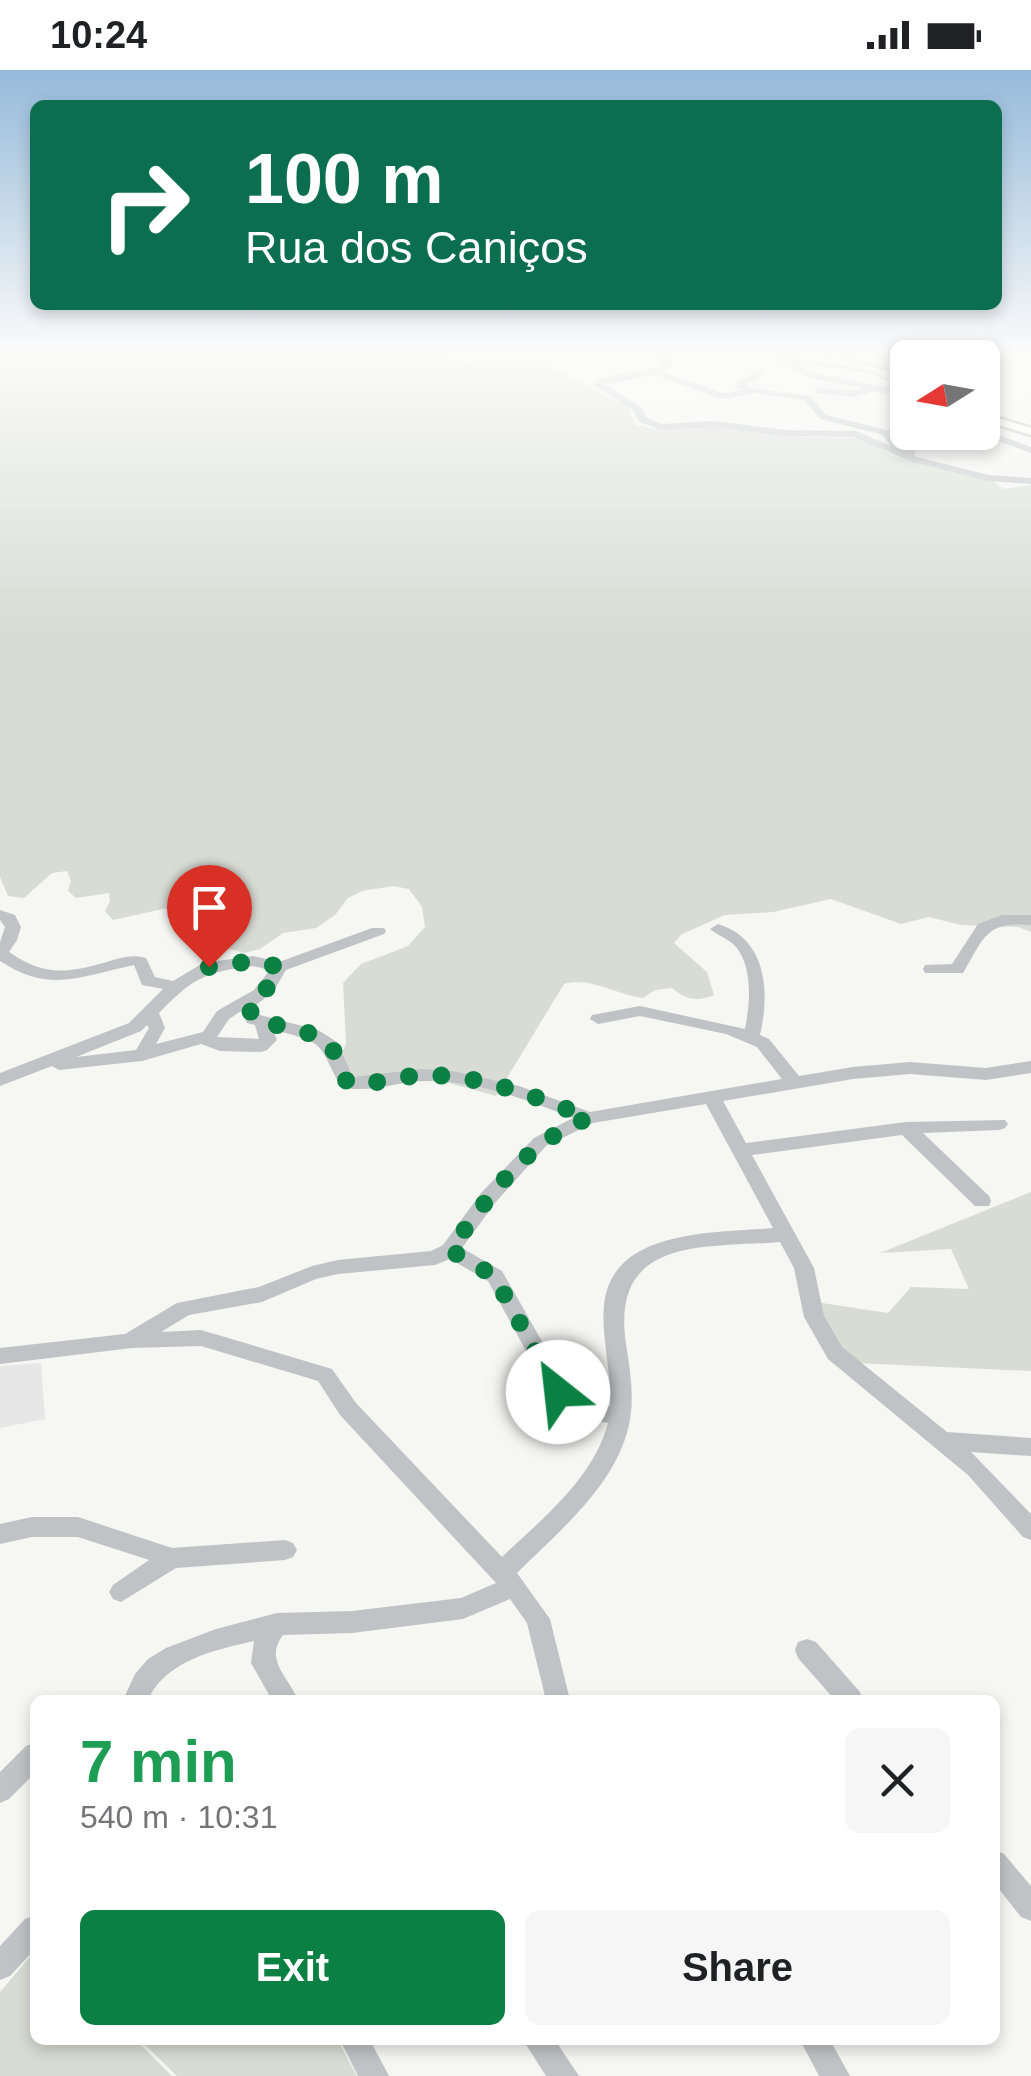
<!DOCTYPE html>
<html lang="en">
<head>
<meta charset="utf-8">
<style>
  :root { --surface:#fff; --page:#f6f6f6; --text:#202124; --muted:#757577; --accent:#0b8043 }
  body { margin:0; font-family:Helvetica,sans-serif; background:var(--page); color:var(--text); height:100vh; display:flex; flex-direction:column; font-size:38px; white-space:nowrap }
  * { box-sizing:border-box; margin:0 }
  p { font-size:32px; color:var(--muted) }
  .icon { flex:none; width:55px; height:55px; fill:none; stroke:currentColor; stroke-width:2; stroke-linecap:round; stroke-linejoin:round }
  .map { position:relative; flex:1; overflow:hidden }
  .drawer { position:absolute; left:30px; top:1625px; width:970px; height:350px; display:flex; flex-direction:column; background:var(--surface); border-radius:15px; box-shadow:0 5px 15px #0003 }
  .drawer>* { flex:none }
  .hud { position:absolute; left:30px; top:30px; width:972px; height:210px; border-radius:15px; box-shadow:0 5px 15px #0003; background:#0b6e4f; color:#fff; overflow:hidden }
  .needle { width:65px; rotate:259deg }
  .tools { position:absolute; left:890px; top:270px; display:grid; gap:20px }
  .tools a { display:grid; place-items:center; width:110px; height:110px; border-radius:15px; background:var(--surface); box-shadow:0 5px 15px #0003; font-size:50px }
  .pin { position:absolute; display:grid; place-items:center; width:85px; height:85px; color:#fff; margin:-102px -42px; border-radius:50% 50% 50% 0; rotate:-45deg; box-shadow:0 0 10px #0007 }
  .pin .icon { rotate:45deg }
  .me { position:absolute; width:110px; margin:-55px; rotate:331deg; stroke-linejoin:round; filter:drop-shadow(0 0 8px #0008) }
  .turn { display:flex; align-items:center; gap:35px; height:210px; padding:0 50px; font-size:45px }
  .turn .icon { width:130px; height:130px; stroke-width:2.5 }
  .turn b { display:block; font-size:70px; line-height:85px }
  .round { display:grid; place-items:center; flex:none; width:105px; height:105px; border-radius:15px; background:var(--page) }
  .headline { display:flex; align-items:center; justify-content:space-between; height:170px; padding:0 50px }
  h1 { font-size:60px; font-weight:800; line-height:75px; color:#1e9e55 }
  .button { display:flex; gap:20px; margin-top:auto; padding:20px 50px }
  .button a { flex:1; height:115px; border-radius:15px; background:var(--accent); color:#fff; font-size:40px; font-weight:800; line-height:115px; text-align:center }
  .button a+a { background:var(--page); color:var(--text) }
  .status { display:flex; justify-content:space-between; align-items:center; height:70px; padding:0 50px; background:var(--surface); direction:ltr }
  .status svg { height:28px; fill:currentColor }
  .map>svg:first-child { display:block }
  .built { fill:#e6e7e6 }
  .green { fill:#d8dcd4 }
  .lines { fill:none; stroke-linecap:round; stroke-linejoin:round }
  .major-casing { stroke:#b3b7ba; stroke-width:5 }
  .minor { fill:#bfc3c6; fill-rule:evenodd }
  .major { fill:#fff; fill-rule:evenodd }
  .route { stroke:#0b8043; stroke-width:18; stroke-dasharray:0 32.4 }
</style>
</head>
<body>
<div class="status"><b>10:24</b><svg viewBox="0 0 49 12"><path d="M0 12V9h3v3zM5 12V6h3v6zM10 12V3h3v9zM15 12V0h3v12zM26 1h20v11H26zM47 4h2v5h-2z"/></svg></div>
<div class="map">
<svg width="1031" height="2006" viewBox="0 0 1031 2006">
  <rect width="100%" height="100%" fill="#f6f6f3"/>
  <path class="built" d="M 41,1293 L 45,1349 L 0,1358 L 0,1296 Z"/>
  <g class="green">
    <path d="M 0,283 L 444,283 L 460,294 L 549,296 L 628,337 L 636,355 L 658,359 L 708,355 L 802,367 L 865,368 L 892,386 L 991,410 L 1004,419 L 1031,415 L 1031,862 L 1018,857 L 961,855 L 929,847 L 901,854 L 831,829 L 773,842 L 725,845 L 682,864 L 674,873 L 707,902 L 714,925 C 697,932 686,930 672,918 L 655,920 L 643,928 C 616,925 590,906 564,914 L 496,1026 L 410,1002 L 365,1008 L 347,1005 L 341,986 L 346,973 L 343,913 L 361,894 L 408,876 L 425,857 L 422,837 L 409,819 L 393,816 L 362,821 L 348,828 L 335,845 L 316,858 L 283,863 L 260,879 L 244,883 L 197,870 L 223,854 L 210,835 L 194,832 L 113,850 L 105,841 L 110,831 L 109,823 L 76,828 L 68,821 L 71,811 L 67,801 L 52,803 L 24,828 L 8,826 L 0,807 Z"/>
    <path d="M 1031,1122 L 1031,1301 L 857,1293 L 840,1280 L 815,1232 L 888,1243 L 911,1217 L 969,1219 L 951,1179 L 880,1183 Z"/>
    <path d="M 35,1881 L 35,1970 L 136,1970 L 172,2006 L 0,2006 L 0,1922 Z"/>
    <path d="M 140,1970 L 338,1970 L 357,2006 L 177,2006 Z"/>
  </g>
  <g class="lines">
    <g class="major-casing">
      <g id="major">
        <path d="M 762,283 C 811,283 864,288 908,310 L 908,318 L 872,301 Z"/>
        <path d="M 982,343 L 1031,358 L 1031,365 L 982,350 Z"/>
      </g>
    </g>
    <g class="minor">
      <path d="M 659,283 L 667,283 L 673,294 L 663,302 L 723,323 L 741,320 L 736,317 L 736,313 L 758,300 L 764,300 L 764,304 L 746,315 L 750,318 L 810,326 L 826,345 L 891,361 L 902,376 L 915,381 L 914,385 L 917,387 L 989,405 L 1031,408 L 1031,414 L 989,411 L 909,391 L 854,367 L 786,366 L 712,357 L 660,360 L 638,351 L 634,341 L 592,314 L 605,307 L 658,298 L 663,293 ZM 655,305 L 722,329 L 755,323 L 804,330 L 820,349 L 883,365 L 891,376 L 856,361 L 786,360 L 712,351 L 661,354 L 646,347 L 642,338 L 604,314 Z"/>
      <path d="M 751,283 L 778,283 L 817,304 L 908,321 L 908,327 L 874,321 L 854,327 L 816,323 L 814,321 L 819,318 L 854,321 L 862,318 L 811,308 L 771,287 Z"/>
      <path d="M 982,359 L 1031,377 L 1031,383 L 978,364 Z"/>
      <path d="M 0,840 L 15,845 L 21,857 L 17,870 L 9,882 C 46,907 66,903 107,892 C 121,888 131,884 146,888 L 155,907 L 173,911 L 203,893 L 253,886 L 279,892 L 372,858 L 384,858 L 386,861 L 384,864 L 286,900 L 273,922 L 256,935 L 260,945 L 318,960 L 337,972 L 353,1007 L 421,999 L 452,1001 L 519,1016 L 590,1042 L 782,1009 L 757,977 L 726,964 L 640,946 L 598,954 L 590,949 L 592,945 L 640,936 L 745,959 C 750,934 753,900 737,878 C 730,869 718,866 710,859 L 718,854 C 767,869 770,922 760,965 L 769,969 L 799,1006 L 853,997 L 910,992 L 986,998 L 1031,991 L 1031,1003 L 986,1010 L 910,1004 L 853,1009 L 723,1031 L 746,1073 L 906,1052 L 1005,1050 L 1008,1054 L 1005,1058 L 999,1060 L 923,1063 L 989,1126 L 991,1131 L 989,1136 L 975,1136 L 902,1065 L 752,1085 L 814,1198 L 824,1246 L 842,1277 L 947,1362 L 1031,1368 L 1031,1386 L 971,1382 L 1031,1444 L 1031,1470 L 1023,1467 L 968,1405 L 828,1289 L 804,1247 L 794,1198 L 780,1172 C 704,1178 610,1166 626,1274 C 631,1305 636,1336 626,1366 C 608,1422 557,1463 517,1503 L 550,1549 L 570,1630 L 546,1630 L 527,1553 L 510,1529 L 463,1549 L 352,1563 L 283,1565 C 264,1590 288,1606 298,1630 L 272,1630 L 251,1593 L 254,1571 C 215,1580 166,1590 148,1630 L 123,1630 L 135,1604 L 148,1589 L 166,1578 L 216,1559 L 277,1543 L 352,1541 L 461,1528 L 496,1513 L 340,1345 L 318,1311 L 201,1276 L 132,1278 L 0,1294 L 0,1278 L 125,1264 L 177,1233 L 259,1217 L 312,1196 L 338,1190 L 431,1181 L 443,1175 L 481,1123 L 534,1068 L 573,1048 C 527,1030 478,1011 427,1011 C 398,1011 370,1024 341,1017 C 317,972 327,973 273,960 L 277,970 L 267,980 L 261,982 L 220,981 L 201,974 L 142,991 L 59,1000 L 52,996 L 0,1016 L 0,1003 L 129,953 L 163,919 L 142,915 L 134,895 C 81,906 50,924 0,891 L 0,872 L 5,857 L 0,850 ZM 253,896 L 270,900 L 254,920 L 217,941 L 203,962 L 156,974 L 165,958 L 159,943 C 193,908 205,902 253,896 ZM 241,941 L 247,953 L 255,955 L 259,969 L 217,967 L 229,949 ZM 147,955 L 149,958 L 136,980 L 76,987 L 141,961 ZM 706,1034 L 773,1158 C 716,1163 612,1158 604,1235 C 601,1269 612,1302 610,1336 L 583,1331 L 573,1326 L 502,1201 L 462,1178 L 495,1133 L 546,1076 L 593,1053 ZM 450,1189 L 488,1211 L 557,1338 L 579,1348 L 608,1353 C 593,1409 542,1449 502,1487 L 356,1333 L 332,1299 L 201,1260 L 161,1262 L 189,1245 L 262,1232 L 316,1209 L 338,1204 L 435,1195 Z"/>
      <path d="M 1002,845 L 1031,845 L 1031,855 C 985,851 984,868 963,903 L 925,903 L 923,899 L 925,895 L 952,894 L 978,854 Z"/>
      <path d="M 32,1447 L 78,1447 L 172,1478 L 285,1470 L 293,1473 L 297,1480 L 293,1487 L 285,1490 L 176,1498 L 121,1532 L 113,1529 L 109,1522 L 113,1515 L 149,1490 L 78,1467 L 32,1467 L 0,1474 L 0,1454 Z"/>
      <path d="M 807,1569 L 816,1572 L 860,1622 L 863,1630 L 835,1630 L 798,1588 L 795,1580 L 798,1572 Z"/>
      <path d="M 35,1673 L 35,1703 L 9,1729 L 0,1733 L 0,1702 L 26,1676 Z"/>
      <path d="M 995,1780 L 1004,1784 L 1031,1816 L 1031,1851 L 1021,1847 L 995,1814 Z"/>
      <path d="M 35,1845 L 35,1879 L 10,1906 L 0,1910 L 0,1876 L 25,1849 Z"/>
      <path d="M 340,1970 L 370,1970 L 389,2006 L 358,2006 Z"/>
      <path d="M 523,1970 L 555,1970 L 579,2006 L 546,2006 Z"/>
      <path d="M 800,1970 L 830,1970 L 850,2006 L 819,2006 Z"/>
    </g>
    <use href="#major" class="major"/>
  </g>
  <linearGradient id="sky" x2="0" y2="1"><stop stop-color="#95bada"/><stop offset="0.5" stop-color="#fbfbfa"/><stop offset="1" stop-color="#fbfbfa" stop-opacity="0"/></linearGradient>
  <rect width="1031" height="564" fill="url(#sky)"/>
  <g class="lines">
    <path class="route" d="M 209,897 L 252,891 L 280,897 L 267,918 L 248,934 L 253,949 L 312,964 L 332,976 L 340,1002 L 348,1013 C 377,1016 403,1004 432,1005 C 486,1007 540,1028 589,1048 C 526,1071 488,1128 450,1180 L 494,1206 L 558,1322"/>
  </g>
</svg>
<div class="tools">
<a><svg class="needle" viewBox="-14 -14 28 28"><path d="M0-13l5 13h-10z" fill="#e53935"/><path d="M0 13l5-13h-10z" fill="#757577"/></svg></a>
</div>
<div class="pin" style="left:209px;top:897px;background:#d93025"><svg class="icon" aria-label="arrive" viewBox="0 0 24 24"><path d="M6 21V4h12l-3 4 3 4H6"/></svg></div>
<svg class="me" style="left:558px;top:1322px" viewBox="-20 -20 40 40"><circle r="19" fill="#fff"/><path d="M0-13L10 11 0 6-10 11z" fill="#0b8043"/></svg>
<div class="hud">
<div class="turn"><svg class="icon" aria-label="right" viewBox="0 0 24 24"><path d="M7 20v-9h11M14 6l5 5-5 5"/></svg><div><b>100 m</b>Rua dos Caniços</div></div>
</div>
<section class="drawer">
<div class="headline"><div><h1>7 min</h1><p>540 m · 10:31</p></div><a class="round"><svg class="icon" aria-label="close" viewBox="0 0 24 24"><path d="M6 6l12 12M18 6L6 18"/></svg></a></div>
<div class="button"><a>Exit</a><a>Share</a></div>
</section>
</div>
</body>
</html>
